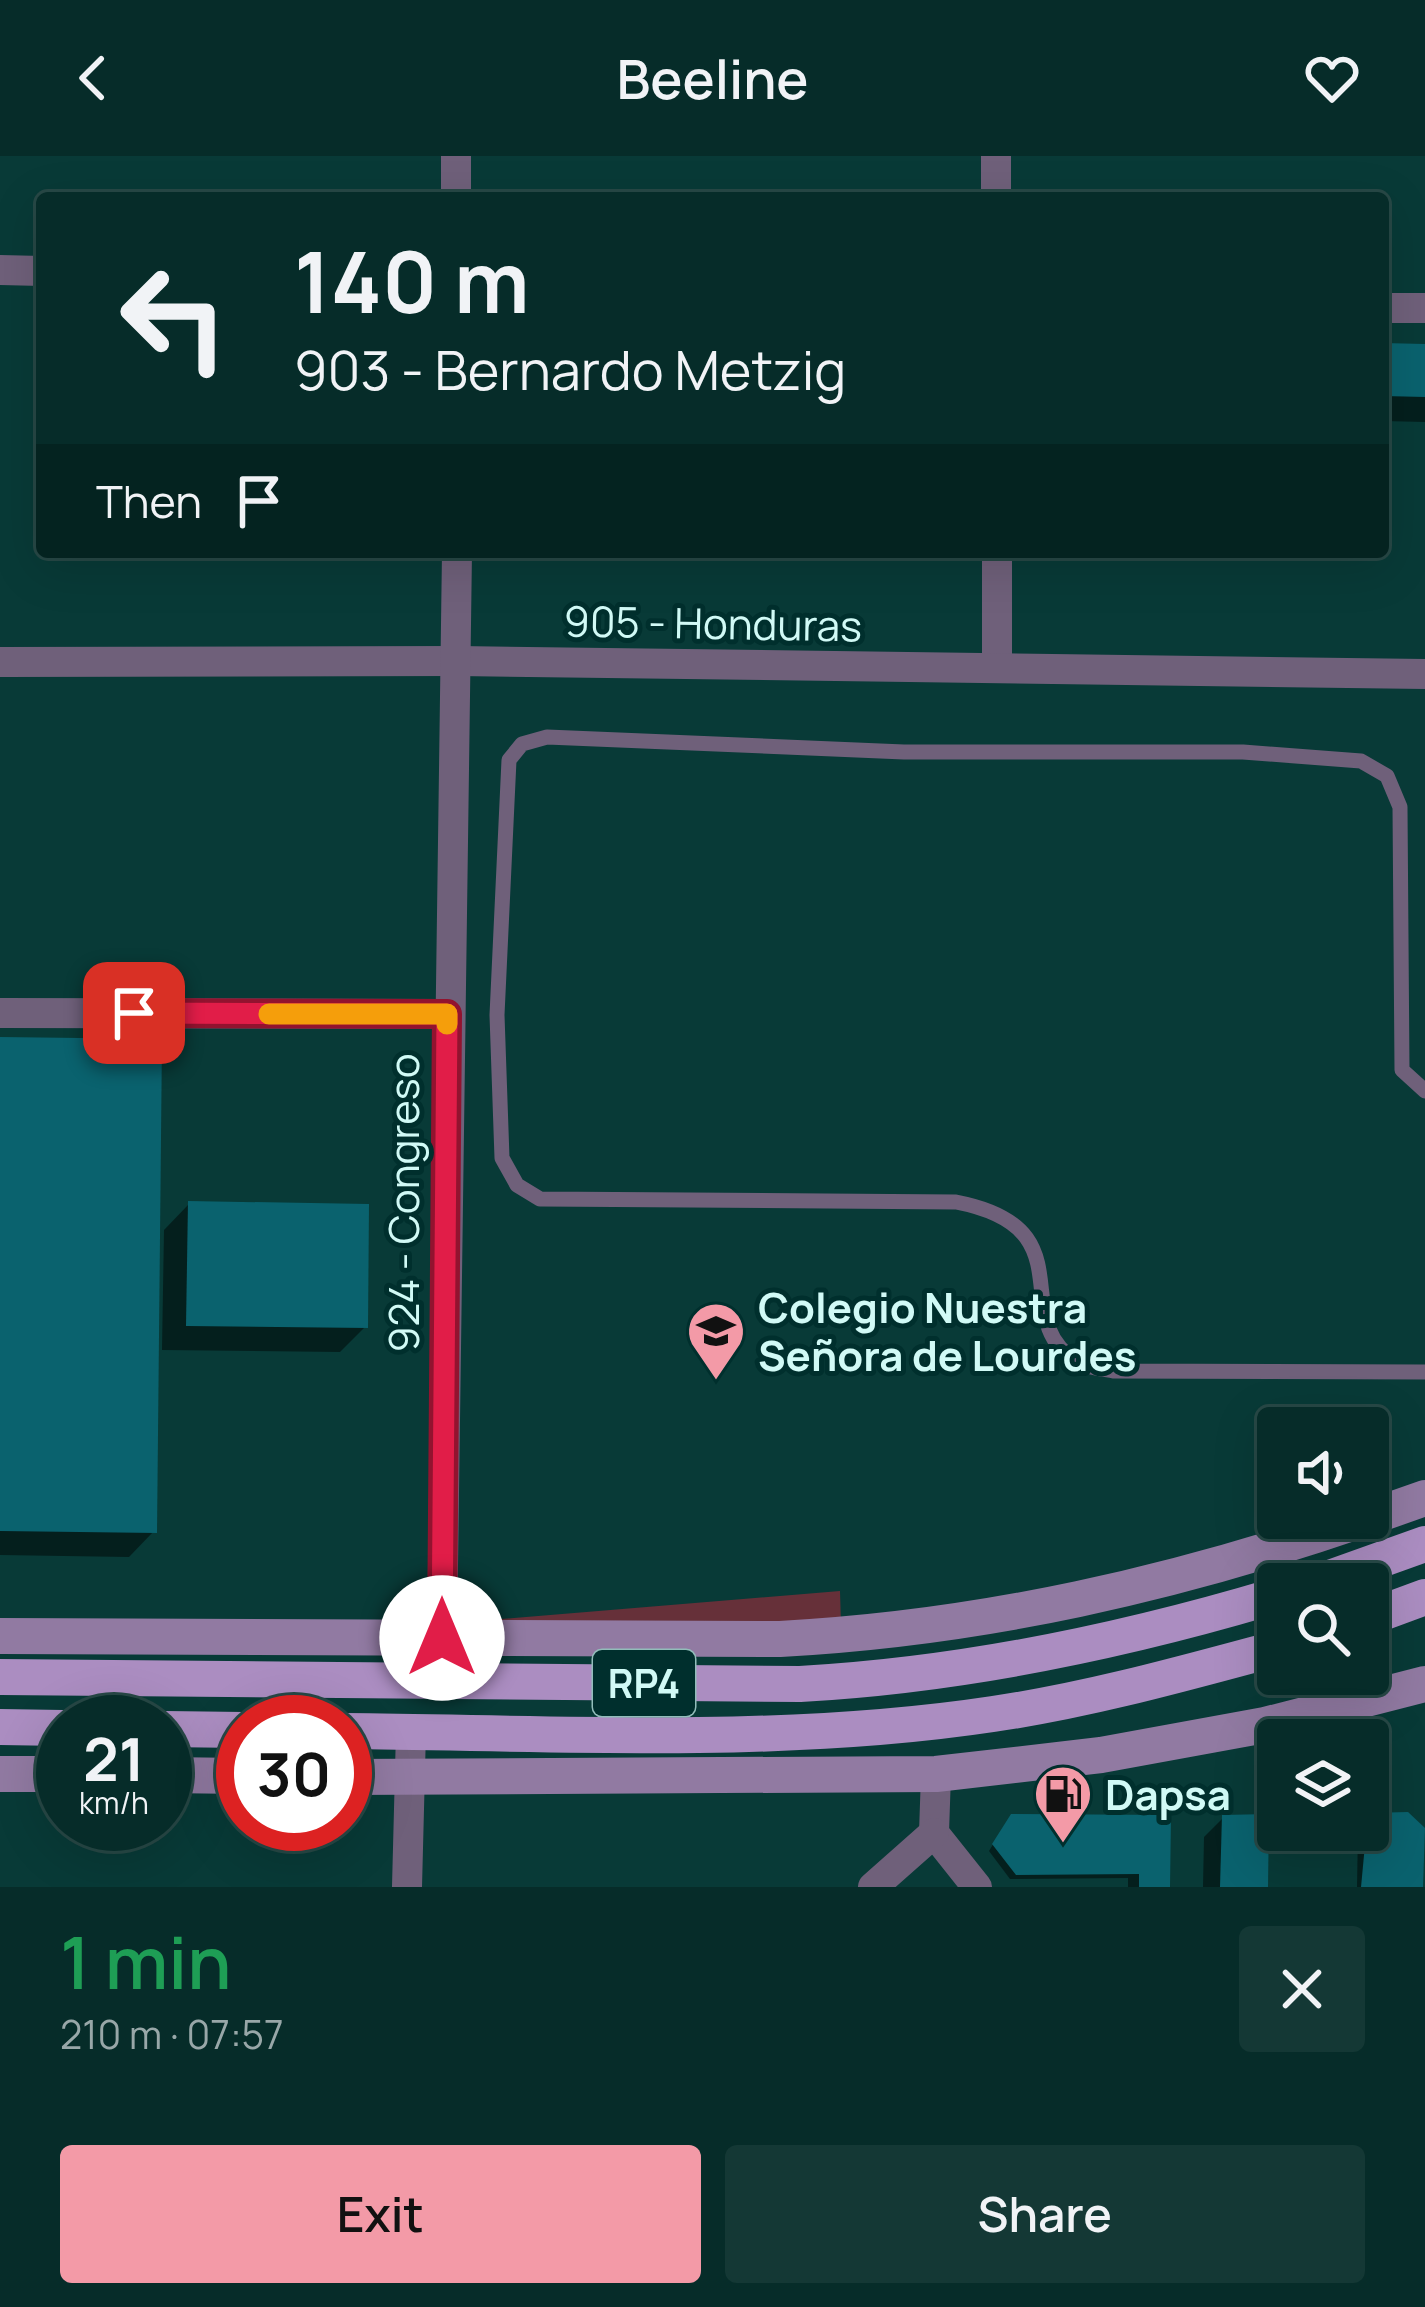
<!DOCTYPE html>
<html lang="en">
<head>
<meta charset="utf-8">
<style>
  :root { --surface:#062c29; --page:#143835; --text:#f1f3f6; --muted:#98a7a8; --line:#274846; --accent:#f39aa7 }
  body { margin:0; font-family:Manrope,sans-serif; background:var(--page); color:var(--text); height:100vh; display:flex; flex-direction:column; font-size:45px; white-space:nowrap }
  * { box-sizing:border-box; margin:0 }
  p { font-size:39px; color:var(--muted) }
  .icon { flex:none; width:66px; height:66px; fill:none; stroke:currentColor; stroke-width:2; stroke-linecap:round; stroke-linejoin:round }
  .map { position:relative; height:1731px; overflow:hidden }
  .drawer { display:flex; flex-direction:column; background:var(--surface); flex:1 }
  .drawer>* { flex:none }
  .top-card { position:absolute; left:36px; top:36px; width:1353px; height:366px; border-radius:12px; box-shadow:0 12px 48px #0002,0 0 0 3px var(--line); background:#062c29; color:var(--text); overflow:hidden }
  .fabs { position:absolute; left:1257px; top:1251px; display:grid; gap:24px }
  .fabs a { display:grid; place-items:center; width:132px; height:132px; border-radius:12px; background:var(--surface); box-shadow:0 12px 48px #0002,0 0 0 3px var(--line); font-size:60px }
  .speed { position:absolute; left:36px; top:1539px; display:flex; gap:24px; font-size:60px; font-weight:700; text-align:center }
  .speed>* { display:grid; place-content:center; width:156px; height:156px; border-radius:50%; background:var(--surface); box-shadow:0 12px 48px #0002,0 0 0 3px var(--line); line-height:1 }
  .speed small { font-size:30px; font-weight:400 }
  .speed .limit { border:18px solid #d22; background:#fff; color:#111 }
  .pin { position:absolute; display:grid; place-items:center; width:102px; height:102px; color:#fff; margin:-51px; border-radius:24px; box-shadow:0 6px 18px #0006 }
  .me { position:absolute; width:132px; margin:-66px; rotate:0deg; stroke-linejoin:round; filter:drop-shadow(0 0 9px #0008) }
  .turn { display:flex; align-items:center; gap:42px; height:252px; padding:0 60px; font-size:54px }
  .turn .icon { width:156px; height:156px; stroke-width:2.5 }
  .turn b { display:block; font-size:84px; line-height:102px }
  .then { display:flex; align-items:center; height:114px; padding:0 60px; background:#0003; gap:24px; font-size:45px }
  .round { display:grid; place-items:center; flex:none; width:126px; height:126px; border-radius:12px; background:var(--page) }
  .overview { display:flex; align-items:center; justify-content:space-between; height:204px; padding:0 60px }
  h1 { font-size:72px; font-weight:600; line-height:90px; color:#1e9e55 }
  .button { display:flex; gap:24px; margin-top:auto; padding:24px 60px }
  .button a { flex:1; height:138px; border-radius:12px; background:var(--accent); color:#111; font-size:48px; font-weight:600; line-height:138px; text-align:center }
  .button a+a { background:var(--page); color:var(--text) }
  header { display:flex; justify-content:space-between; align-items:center; height:156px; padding:0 60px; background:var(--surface); font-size:54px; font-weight:600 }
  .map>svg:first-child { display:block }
  .green { fill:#663039 }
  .shadow { fill:#0007 }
  .building { fill:#0a626e }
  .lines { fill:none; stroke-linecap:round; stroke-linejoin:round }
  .lane { stroke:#6f607a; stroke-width:15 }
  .street { stroke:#6f607a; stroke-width:30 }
  .secondary { stroke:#917aa2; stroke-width:36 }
  .primary { stroke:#ab8dc1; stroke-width:36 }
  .route-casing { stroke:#92132f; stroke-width:30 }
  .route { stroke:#e11d48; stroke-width:21 }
  .slow { stroke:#f59e0b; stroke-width:21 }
  .labels { text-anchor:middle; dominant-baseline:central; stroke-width:10; stroke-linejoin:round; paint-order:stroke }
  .shield { fill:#002f2d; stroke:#92bdba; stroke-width:3 }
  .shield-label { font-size:39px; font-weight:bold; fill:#d1faf6 }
  .street-label { font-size:42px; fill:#d1faf6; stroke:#002f2d }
  .poi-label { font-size:42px; font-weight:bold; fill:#d1faf6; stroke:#002f2d; text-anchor:start }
</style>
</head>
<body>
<header><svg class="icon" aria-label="back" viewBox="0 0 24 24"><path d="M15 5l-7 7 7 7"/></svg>Beeline<svg class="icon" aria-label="heart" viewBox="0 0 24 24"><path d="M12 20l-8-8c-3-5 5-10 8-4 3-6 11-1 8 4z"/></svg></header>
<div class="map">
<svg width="1425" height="1731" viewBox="0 0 1425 1731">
  <rect width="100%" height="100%" fill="#083a37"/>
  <path class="green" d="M 840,1435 L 841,1469 L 454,1467 Z"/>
  <g class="shadow">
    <path d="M 1383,190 L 1425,191 L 1425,266 L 1383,265 Z"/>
    <path d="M 0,884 L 154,1375 L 129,1401 L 0,1399 Z"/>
    <path d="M 189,1048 L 365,1171 L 340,1196 L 162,1194 L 164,1074 Z"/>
    <path d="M 1168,1661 L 1167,1731 L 1128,1731 L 1128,1722 L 1010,1723 L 989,1695 L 1006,1667 Z"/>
    <path d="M 1223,1662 L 1265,1731 L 1203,1731 L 1204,1681 Z"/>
    <path d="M 1358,1674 L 1368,1674 L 1420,1731 L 1357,1731 Z"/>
  </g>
  <g class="building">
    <path d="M 1383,187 L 1425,188 L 1425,241 L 1383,240 Z"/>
    <path d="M 0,881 L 162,883 L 157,1377 L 0,1375 Z"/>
    <path d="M 188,1045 L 369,1048 L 368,1172 L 186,1170 Z"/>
    <path d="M 1408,1656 L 1425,1672 L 1423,1731 L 1361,1731 L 1368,1657 Z"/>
    <path d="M 1011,1658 L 1171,1659 L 1170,1731 L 1139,1731 L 1139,1718 L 1016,1719 L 992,1688 Z"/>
    <path d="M 1269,1658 L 1268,1731 L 1220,1731 L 1222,1659 Z"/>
  </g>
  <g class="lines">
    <path class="lane" d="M 1425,935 L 1402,914 L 1400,651 L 1387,620 L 1361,605 L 1243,596 L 904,596 L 547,581 L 522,588 L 509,604 L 497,859 L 502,1002 L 517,1029 L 540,1043 L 956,1046 C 1090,1072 1005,1161 1077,1206 C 1086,1212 1103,1213 1114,1215 L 1425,1216"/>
    <g class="street">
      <path d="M 996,0 L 996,42"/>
      <path d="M 456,42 L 456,0"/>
      <path d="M 0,114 L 42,115"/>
      <path d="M 1383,152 L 1425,152"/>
      <path d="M 997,396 L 997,512"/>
      <path d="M 0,506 L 458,505 L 1425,518"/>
      <path d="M 0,857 L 447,858"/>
      <path d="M 442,1482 L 457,396"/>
      <path d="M 936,1618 L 934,1677 L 977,1731"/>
      <path d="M 407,1731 L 411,1575"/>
      <path d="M 873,1731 L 934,1677"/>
    </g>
    <g class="secondary">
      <path d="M 1368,1362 L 1425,1342"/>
      <path d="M 0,1480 L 780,1483 C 984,1472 1175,1428 1367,1362"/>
      <path d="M 0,1618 L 63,1618"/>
      <path d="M 165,1619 L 243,1620"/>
      <path d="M 345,1621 L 936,1618 L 1101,1599 L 1265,1569 L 1425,1528"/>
    </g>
    <g class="primary">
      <path d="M 1313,1428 L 1425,1388"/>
      <path d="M 1368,1462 L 1425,1441"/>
      <path d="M 0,1521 L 800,1528 C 963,1519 1121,1486 1278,1439"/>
      <path d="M 0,1571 L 63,1572"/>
      <path d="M 165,1573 L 243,1574"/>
      <path d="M 345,1575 C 559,1577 781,1590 993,1558 C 1089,1544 1185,1517 1278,1492"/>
    </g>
  </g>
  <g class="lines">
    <g class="route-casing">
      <path id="route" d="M 134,857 L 447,858 L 442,1482"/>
    </g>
    <use href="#route" class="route"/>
    <path class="slow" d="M 269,858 L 447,858 L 447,868"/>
  </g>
  <defs>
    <g id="school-pin" transform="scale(3)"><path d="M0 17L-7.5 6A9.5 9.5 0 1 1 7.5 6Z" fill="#f39aa7" stroke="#002f2d"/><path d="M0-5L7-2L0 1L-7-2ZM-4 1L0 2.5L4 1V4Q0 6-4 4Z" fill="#111"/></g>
    <g id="fuel-pin" transform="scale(3)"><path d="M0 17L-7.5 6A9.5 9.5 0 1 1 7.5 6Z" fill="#f39aa7" stroke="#002f2d"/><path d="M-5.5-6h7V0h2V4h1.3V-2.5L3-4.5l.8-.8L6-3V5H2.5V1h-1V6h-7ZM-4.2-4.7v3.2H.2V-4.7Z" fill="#111"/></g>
  </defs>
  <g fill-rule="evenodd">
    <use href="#school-pin" x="716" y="1175"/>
    <use href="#fuel-pin" x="1063" y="1638"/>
  </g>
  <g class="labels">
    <rect class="shield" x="593" y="1494" width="102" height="66" rx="9"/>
    <g class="shield-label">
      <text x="644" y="1527">RP4</text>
    </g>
    <g class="street-label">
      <text transform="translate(713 467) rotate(1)">905 - Honduras</text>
      <text transform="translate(403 1047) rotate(-90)">924 - Congreso</text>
    </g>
    <g class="poi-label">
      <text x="758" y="1151">Colegio Nuestra<tspan x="758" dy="48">Señora de Lourdes</tspan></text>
      <text x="1105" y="1638">Dapsa</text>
    </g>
  </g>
</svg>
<div class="fabs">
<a><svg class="icon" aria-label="sound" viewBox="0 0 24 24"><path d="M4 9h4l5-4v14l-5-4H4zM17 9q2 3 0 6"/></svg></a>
<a><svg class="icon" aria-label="search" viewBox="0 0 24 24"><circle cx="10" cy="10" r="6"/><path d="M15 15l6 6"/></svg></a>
<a><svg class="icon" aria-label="layers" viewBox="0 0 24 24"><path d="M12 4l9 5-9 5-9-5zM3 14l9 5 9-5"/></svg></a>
</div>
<div class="speed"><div>21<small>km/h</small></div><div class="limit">30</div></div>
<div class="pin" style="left:134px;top:857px;background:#d93025"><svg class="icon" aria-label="arrive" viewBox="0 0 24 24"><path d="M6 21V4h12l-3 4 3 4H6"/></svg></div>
<svg class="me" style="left:442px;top:1482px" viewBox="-20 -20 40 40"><circle r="19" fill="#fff"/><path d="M0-13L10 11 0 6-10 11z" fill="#e11d48"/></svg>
<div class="top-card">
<div class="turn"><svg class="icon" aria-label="left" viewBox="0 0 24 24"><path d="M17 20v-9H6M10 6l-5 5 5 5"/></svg><div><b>140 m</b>903 - Bernardo Metzig</div></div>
<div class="then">Then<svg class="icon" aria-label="arrive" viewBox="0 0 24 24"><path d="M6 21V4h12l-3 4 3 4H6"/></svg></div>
</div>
</div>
<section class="drawer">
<div class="overview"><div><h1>1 min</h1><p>210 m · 07:57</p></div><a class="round"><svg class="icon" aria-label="close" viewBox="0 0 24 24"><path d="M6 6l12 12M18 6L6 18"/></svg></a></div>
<div class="button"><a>Exit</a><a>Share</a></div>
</section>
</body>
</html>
